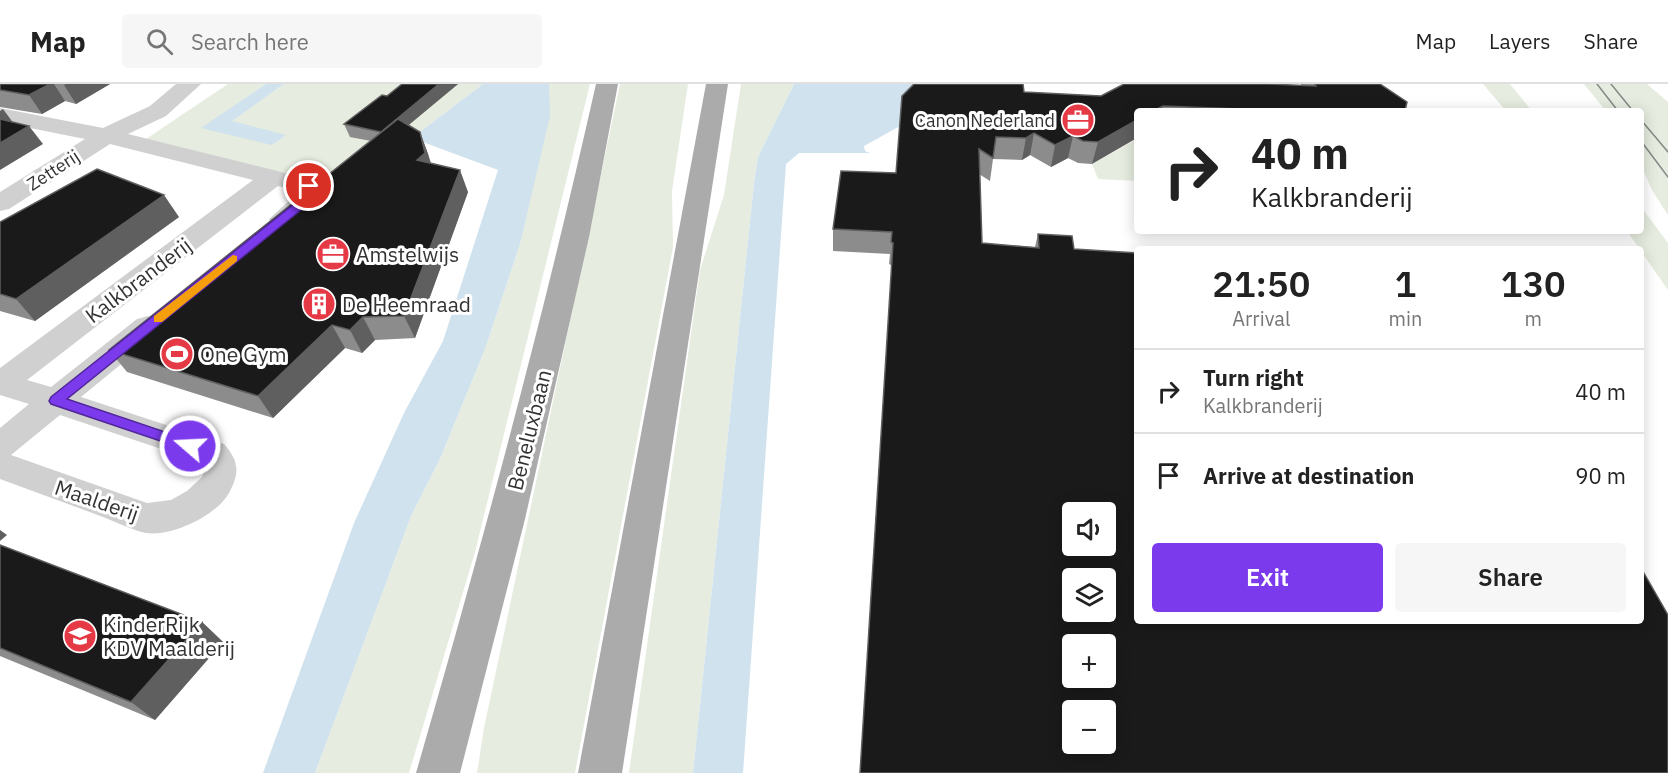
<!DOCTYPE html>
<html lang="en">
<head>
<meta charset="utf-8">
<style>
  :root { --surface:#fff; --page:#f6f6f6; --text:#222; --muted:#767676; --line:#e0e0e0; --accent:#7c3aed }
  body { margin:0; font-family:"IBM Plex Sans",sans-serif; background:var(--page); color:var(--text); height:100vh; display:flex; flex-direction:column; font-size:22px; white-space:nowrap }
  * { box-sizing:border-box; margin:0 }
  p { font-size:20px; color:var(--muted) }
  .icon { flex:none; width:33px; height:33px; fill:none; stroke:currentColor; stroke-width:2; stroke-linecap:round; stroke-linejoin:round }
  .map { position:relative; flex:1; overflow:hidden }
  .details { position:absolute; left:1134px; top:162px; width:510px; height:378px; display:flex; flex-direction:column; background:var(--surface); border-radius:6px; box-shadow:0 3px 15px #0003 }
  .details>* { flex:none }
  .top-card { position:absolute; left:1134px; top:24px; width:510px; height:126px; border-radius:6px; box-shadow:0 3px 15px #0003; background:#fff; color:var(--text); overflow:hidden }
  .buttons { position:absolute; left:1062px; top:418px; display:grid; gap:12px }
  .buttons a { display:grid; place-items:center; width:54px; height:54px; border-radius:6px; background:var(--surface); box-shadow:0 3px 15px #0003; font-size:30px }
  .pin { position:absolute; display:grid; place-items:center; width:51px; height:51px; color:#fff; margin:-26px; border:3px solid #fff; border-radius:50%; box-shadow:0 2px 6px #0007 }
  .me { position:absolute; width:66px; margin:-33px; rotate:289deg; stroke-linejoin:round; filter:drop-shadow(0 0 4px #0008) }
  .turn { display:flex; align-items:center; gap:21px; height:126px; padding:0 18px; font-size:27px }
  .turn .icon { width:78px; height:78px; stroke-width:2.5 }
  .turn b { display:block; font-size:42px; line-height:51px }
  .eta { display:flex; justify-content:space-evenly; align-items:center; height:102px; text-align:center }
  .eta b { font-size:36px; font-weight:600; line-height:42px }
  .button { display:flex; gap:12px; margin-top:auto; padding:12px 18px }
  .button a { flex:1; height:69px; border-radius:6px; background:var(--accent); color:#fff; font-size:24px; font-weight:600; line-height:69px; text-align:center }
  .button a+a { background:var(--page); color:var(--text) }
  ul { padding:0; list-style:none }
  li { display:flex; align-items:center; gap:18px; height:84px; padding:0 18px; border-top:2px solid var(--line) }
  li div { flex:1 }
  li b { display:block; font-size:22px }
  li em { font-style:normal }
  header { display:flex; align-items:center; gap:36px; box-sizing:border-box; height:84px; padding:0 30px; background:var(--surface); border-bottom:2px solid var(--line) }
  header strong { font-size:28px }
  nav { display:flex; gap:33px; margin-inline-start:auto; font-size:21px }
  .search { width:420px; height:54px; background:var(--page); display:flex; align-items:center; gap:15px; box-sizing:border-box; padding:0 21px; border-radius:6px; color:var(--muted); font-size:22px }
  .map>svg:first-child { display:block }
  .green { fill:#e6ecdf }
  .water { fill:#cfe2ee }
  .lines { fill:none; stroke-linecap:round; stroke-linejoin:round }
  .minor { fill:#d0d0d0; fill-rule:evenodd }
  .major { fill:#ababab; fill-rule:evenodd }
  .tram { stroke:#888; stroke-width:1.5 }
  .wall { fill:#8c8c8c }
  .shaded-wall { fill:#5f5f5f }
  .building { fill:#1a1a1a; stroke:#5f5f5f; stroke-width:1.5; fill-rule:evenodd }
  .route { fill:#7c3aed; stroke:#51269a; stroke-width:1.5 }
  .slow { fill:#f59e0b }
  .labels { text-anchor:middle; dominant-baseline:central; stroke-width:6; stroke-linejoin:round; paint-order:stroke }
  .far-poi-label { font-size:18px; fill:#333; stroke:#fff; text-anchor:end }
  .far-street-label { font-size:18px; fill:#333; stroke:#fff }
  .poi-label { font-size:21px; fill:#333; stroke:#fff; text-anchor:start }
  .street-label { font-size:21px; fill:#333; stroke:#fff }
</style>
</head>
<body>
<header>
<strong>Map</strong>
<div class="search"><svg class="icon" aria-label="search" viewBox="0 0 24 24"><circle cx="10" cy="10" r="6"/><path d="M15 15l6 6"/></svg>Search here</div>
<nav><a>Map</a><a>Layers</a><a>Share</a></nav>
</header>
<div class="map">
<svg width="1668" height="689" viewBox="0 0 1668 689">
  <rect width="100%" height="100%" fill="#fff"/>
  <g class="green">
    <path d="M 228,0 L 266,0 L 202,44 L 231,37 L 284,0 L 483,0 L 412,54 L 339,101 L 143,57 Z"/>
    <path d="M 549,0 L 590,0 L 475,468 L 409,689 L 315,689 L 411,432 L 440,375 L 485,265 L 520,160 Z"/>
    <path d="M 620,0 L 688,0 L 672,107 L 673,163 L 575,689 L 477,689 L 484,644 Z"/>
    <path d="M 741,0 L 794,0 L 758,73 L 754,99 L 693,689 L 629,689 L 700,186 L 724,111 Z"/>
    <path d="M 1483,0 L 1510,0 L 1532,27 L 1506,27 Z"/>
    <path d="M 1584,0 L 1647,0 L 1668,18 L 1668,131 L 1652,106 L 1641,81 L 1641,27 L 1606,27 Z"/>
    <path d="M 1137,55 L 1137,97 L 1098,95 L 1092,80 Z"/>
    <path d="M 1641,123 L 1668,159 L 1668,206 L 1627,147 L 1641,147 Z"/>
  </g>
  <g class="water">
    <path d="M 266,0 L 284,0 L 232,37 L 286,51 L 272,61 L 201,44 Z"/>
    <path d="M 483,0 L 549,0 L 550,32 L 520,160 L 485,265 L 440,375 L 411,432 L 315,689 L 263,689 L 354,439 L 404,329 L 443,257 L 498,86 L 412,54 Z"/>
    <path d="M 794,0 L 990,0 L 902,33 L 900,42 L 864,62 L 865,67 L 870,69 L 799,69 L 786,80 L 743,689 L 693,689 L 754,99 L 758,73 Z"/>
  </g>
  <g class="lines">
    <path class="minor" d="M 176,0 L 201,0 L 166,32 L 128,50 L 318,97 L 326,107 C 314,124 295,146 273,141 L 269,135 L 300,107 L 278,102 L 27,296 L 51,303 L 137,235 L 148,232 L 159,235 L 163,242 L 159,249 L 81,313 L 224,360 C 239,377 240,389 229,409 C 217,431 172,453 146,449 C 132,446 116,438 103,433 C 69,420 34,408 0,395 L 0,344 L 29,320 L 0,311 L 0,284 L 253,96 L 110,60 L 9,125 L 0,127 L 0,108 L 85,55 L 0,38 L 0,24 L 103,44 L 150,22 ZM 60,331 L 200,378 L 204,386 L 202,393 L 187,407 L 171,416 L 147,419 L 11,371 Z"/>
    <g class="major">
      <path d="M 596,0 L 618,0 L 589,153 L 525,435 L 460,689 L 416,689 C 482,461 544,232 596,0 Z"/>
      <path d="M 706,0 L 728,0 L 622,689 L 578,689 Z"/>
    </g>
    <g class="tram">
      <path d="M 1597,0 L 1618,27"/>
      <path d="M 1611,0 L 1633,27"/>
      <path d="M 1641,36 L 1668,68"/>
      <path d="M 1641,57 L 1668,93"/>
    </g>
  </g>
  <g class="wall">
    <path d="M 0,0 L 110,0 L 76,20 L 65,17 L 42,30 L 0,23 Z"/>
    <path d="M 402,0 L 458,0 L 408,41 L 420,48 L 428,70 L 431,79 L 468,108 L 415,254 L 375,256 L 362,269 L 345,264 L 273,334 L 127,288 L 109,266 L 371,57 L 350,53 L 344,40 L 387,12 Z"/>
    <path d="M 1301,0 L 1380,0 L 1405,27 L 1137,27 L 1092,80 L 1078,79 L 1068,74 L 1051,83 L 1030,71 L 1022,76 L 993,75 L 990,97 L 979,90 L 982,159 L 1035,163 L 1038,150 L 1074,165 L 891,181 L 889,180 L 890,170 L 833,167 L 833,145 L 896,89 L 1024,8 L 1101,12 L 1301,1 Z"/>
    <path d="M 179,133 L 35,237 L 0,227 L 0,138 Z"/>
    <path d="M 0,461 L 202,538 L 223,558 L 155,636 L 0,572 Z"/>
  </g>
  <g class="shaded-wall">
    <path d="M 50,0 L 54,0 L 65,17 L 42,30 L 29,11 Z"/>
    <path d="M 66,0 L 110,0 L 76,20 L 64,1 Z"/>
    <path d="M 439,0 L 458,0 L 386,60 L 381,48 Z"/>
    <path d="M 1163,22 L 1161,27 L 1153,27 Z"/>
    <path d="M 3,25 L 17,44 L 0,45 L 0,27 Z"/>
    <path d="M 1137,36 L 1137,54 L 1092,80 L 1098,58 Z"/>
    <path d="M 29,42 L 43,60 L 0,86 L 0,59 Z"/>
    <path d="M 420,48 L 428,70 L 434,91 L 417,76 Z"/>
    <path d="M 1034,49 L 1030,71 L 1022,76 L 1026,54 Z"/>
    <path d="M 1073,52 L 1068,74 L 1051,83 L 1055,61 Z"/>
    <path d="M 460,86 L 468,108 L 415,254 L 404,232 Z"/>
    <path d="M 164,111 L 179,133 L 35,237 L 16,215 Z"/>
    <path d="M 363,233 L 375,256 L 362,269 L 350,246 Z"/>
    <path d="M 332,241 L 345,264 L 273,334 L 258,312 Z"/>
    <path d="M 0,446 L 7,451 L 0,457 Z"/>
    <path d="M 202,538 L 223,558 L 155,636 L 131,618 Z"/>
  </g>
  <g class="building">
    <path d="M 0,0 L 50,0 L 29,11 L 0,6 Z"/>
    <path d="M 402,0 L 439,0 L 381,48 L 344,40 L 382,11 L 387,12 Z"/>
    <path d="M 914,0 L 1023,0 L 1024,8 L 1101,12 L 1124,0 L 1268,0 L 1316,2 L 1315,0 L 1380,0 L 1407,18 L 1405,27 L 1289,27 L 1163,22 L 1153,27 L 1137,27 L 1137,36 L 1098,58 L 1083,57 L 1073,52 L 1055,61 L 1034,49 L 1026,54 L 996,53 L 993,74 L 979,65 L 982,159 L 1039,164 L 1038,150 L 1072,152 L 1074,165 L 1137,169 L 1137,537 L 1641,537 L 1641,484 L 1668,531 L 1668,689 L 860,689 L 893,159 L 891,158 L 892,148 L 833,145 L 841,87 L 896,89 L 902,12 ZM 1072,429 L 1106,429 L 1106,462 L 1072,462 ZM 1072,495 L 1106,495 L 1106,528 L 1072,528 ZM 1072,561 L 1106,561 L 1106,594 L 1072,594 ZM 1072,627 L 1106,627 L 1106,660 L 1072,660 Z"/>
    <path d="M 0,35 L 29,42 L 0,59 Z"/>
    <path d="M 398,35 L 420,48 L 425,69 L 417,76 L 460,86 L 404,232 L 363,233 L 350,246 L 332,241 L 258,312 L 109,266 Z"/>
    <path d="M 97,85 L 164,111 L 16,215 L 0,210 L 0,138 Z"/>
    <path d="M 0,461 L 202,538 L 131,618 L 0,564 Z"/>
  </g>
  <path class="route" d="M 309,99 L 313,100 L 318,107 L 312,117 L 67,315 L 195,358 L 197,362 L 195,365 L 190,367 L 51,320 L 49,317 L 51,313 L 304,112 L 307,107 L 304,102 Z"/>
  <path class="slow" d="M 233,171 L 237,172 L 237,177 L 162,238 L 154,238 L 154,232 Z"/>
  <defs>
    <g id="office-disc" transform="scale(1.725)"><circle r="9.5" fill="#e63946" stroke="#fff"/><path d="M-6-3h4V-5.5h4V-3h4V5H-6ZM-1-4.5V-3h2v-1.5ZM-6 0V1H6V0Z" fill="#fff"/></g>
    <g id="building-disc" transform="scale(1.725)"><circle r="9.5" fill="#e63946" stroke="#fff"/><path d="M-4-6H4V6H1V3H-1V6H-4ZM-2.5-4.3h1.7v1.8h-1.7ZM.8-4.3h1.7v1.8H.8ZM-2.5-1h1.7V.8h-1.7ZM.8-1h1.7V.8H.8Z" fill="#fff"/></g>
    <g id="stadium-disc" transform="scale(1.725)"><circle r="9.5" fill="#e63946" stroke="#fff"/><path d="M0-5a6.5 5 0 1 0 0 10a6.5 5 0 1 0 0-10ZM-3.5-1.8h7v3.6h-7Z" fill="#fff"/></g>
    <g id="school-disc" transform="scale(1.725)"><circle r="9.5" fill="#e63946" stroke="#fff"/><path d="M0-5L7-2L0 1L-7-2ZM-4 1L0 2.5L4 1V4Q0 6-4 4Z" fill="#fff"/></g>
  </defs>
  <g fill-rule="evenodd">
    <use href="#office-disc" x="1078" y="36"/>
    <use href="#office-disc" x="333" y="170"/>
    <use href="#building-disc" x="319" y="220"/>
    <use href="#stadium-disc" x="177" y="270"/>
    <use href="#school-disc" x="80" y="552"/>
  </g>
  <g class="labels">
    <g class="far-poi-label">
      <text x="1055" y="36">Canon Nederland</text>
    </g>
    <g class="far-street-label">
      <text transform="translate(53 86) rotate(-33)">Zetterij</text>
    </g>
    <g class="poi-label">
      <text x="356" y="170">Amstelwijs</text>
      <text x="342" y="220">De Heemraad</text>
      <text x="200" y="270">One Gym</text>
      <text x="103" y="540">KinderRijk<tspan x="103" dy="24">KDV Maalderij</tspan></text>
    </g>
    <g class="street-label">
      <text transform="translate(138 196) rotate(-37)">Kalkbranderij</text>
      <text transform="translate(529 346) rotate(-76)">Beneluxbaan</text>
      <text transform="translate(97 416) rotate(19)">Maalderij</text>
    </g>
  </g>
</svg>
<div class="buttons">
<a><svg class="icon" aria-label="sound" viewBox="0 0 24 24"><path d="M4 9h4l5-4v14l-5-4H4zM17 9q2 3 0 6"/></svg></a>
<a><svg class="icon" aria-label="layers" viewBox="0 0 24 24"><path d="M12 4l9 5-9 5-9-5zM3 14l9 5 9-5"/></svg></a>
<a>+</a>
<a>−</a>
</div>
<div class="pin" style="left:309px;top:102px;background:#d93025"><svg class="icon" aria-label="arrive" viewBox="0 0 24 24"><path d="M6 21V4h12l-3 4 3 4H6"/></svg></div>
<svg class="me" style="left:190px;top:362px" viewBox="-20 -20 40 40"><circle r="17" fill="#7c3aed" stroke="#fff" stroke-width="3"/><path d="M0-11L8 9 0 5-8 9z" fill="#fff"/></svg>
<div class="top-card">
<div class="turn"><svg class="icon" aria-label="right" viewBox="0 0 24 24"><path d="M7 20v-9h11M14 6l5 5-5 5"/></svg><div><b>40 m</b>Kalkbranderij</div></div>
</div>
<section class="details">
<div class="eta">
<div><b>21:50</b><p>Arrival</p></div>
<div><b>1</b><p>min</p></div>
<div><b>130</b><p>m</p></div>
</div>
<ul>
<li><svg class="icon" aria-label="right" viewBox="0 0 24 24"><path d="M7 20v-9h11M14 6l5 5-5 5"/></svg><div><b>Turn right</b><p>Kalkbranderij</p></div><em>40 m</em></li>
<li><svg class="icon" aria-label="arrive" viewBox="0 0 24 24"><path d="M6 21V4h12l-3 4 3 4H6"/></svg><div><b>Arrive at destination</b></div><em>90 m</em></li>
</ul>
<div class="button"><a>Exit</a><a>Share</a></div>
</section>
</div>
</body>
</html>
